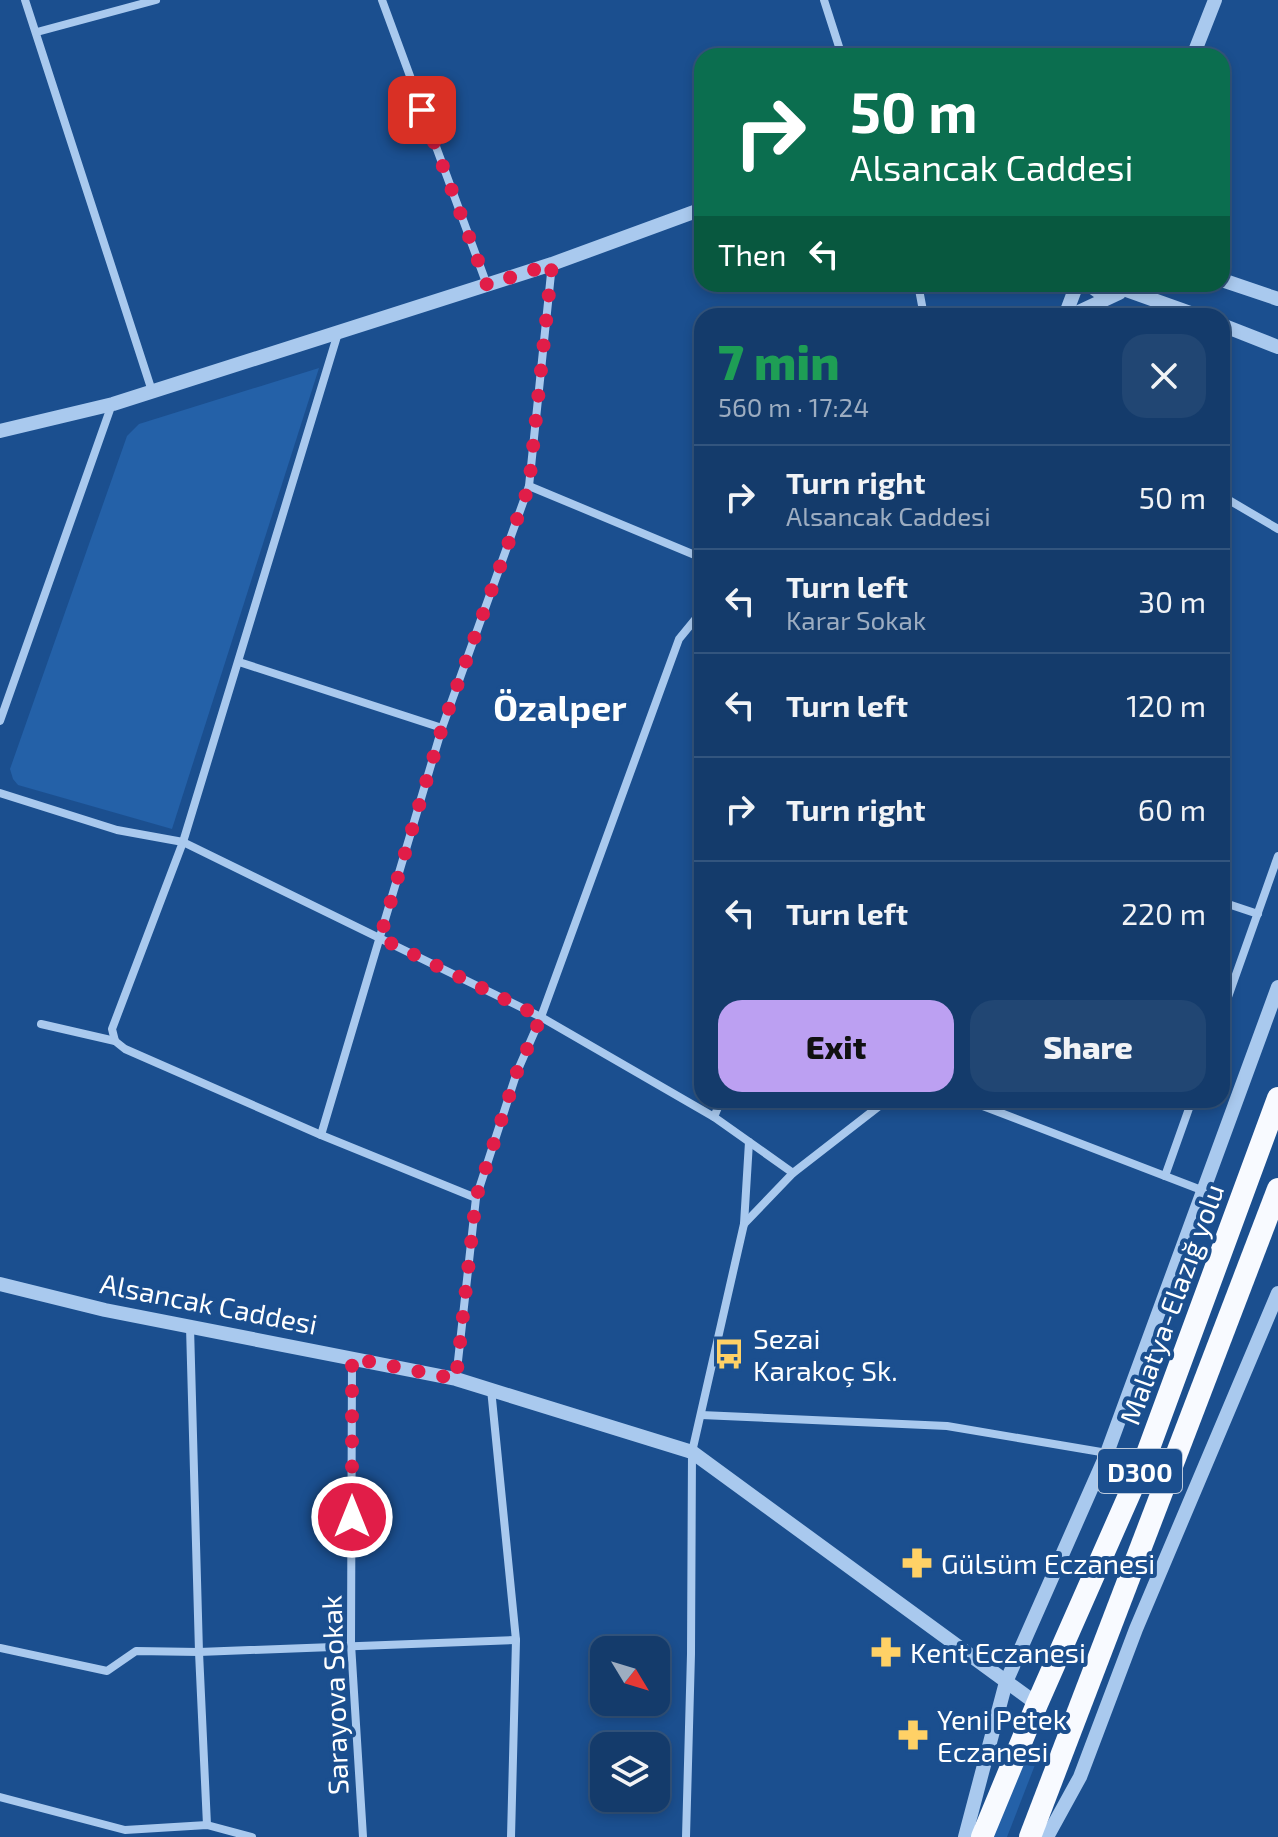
<!DOCTYPE html>
<html lang="en">
<head>
<meta charset="utf-8">
<style>
  :root { --surface:#143b6b; --page:#214673; --text:#f1f3f6; --muted:#9dadc1; --line:#33557e; --accent:#bca0f2 }
  body { margin:0; font-family:"Exo 2",sans-serif; background:var(--page); color:var(--text); height:100vh; display:flex; flex-direction:column; font-size:30px; white-space:nowrap }
  * { box-sizing:border-box; margin:0 }
  p { font-size:26px; color:var(--muted) }
  .icon { flex:none; width:44px; height:44px; fill:none; stroke:currentColor; stroke-width:2; stroke-linecap:round; stroke-linejoin:round }
  .map { position:relative; flex:1; overflow:hidden }
  .panel { position:absolute; left:694px; top:308px; width:536px; height:800px; display:flex; flex-direction:column; background:var(--surface); border-radius:24px; box-shadow:0 4px 12px #0003,0 0 0 2px var(--line) }
  .panel>* { flex:none }
  .guide { position:absolute; left:694px; top:48px; width:536px; height:244px; border-radius:24px; box-shadow:0 4px 12px #0003,0 0 0 2px var(--line); background:#0b6e4f; color:#fff; overflow:hidden }
  .needle { width:52px; rotate:128deg }
  .controls { position:absolute; left:590px; top:1636px; display:grid; gap:16px }
  .controls a { display:grid; place-items:center; width:80px; height:80px; border-radius:16px; background:var(--surface); box-shadow:0 4px 12px #0003,0 0 0 2px var(--line); font-size:40px }
  .pin { position:absolute; display:grid; place-items:center; width:68px; height:68px; color:#fff; margin:-34px; border-radius:16px; box-shadow:0 4px 12px #0006 }
  .me { position:absolute; width:88px; margin:-44px; rotate:0deg; stroke-linejoin:round; filter:drop-shadow(0 0 6px #0008) }
  .turn { display:flex; align-items:center; gap:28px; height:168px; padding:0 24px; font-size:36px }
  .turn .icon { width:104px; height:104px; stroke-width:2.5 }
  .turn b { display:block; font-size:56px; line-height:68px }
  .then { display:flex; align-items:center; height:76px; padding:0 24px; background:#0003; gap:16px; font-size:30px }
  .round { display:grid; place-items:center; flex:none; width:84px; height:84px; border-radius:24px; background:var(--page) }
  .headline { display:flex; align-items:center; justify-content:space-between; height:136px; padding:0 24px }
  h1 { font-size:48px; font-weight:800; line-height:60px; color:#1e9e55 }
  .primary-button { display:flex; gap:16px; margin-top:auto; padding:16px 24px }
  .primary-button a { flex:1; height:92px; border-radius:24px; background:var(--accent); color:#111; font-size:32px; font-weight:800; line-height:92px; text-align:center }
  .primary-button a+a { background:var(--page); color:var(--text) }
  ul { padding:0; list-style:none }
  li { display:flex; align-items:center; gap:24px; height:104px; padding:0 24px; border-top:2px solid var(--line) }
  li div { flex:1 }
  li b { display:block; font-size:30px }
  li em { font-style:normal }
  .map>svg:first-child { display:block }
  .green { fill:#2461a8 }
  .lines { fill:none; stroke-linecap:round; stroke-linejoin:round }
  .minor { stroke:#a9c9ee; stroke-width:8 }
  .tertiary { stroke:#a9c9ee; stroke-width:14 }
  .trunk { stroke:#f8faff; stroke-width:22 }
  .route { stroke:#e11d48; stroke-width:14; stroke-dasharray:0 25.2 }
  .labels { text-anchor:middle; dominant-baseline:central; stroke-width:8; stroke-linejoin:round; paint-order:stroke }
  .shield { fill:#1b4f8f; stroke:#bbcadd; stroke-width:2 }
  .shield-label { font-size:26px; font-weight:bold; fill:#fff }
  .street-label { font-size:28px; fill:#fff; stroke:#1b4f8f }
  .poi-label { font-size:28px; fill:#fff; stroke:#1b4f8f; text-anchor:start }
  .district-label { font-size:36px; font-weight:bold; fill:#fff; stroke:#1b4f8f }
</style>
</head>
<body>
<div class="map">
<svg width="1278" height="1837" viewBox="0 0 1278 1837">
  <rect width="100%" height="100%" fill="#1b4f8f"/>
  <g class="green">
    <path d="M 319,368 L 172,829 L 18,785 L 13,779 L 10,769 L 127,436 L 139,424 Z"/>
    <path d="M 1025,1748 L 1040,1752 L 1007,1837 L 991,1837 Z"/>
  </g>
  <g class="lines">
    <g class="minor">
      <path d="M 25,0 L 152,391"/>
      <path d="M 382,0 L 487,285"/>
      <path d="M 824,0 L 842,56"/>
      <path d="M 37,32 L 156,0"/>
      <path d="M 918,284 L 924,316"/>
      <path d="M 338,333 L 183,842 L 541,1017 L 714,1117 L 793,1173"/>
      <path d="M 529,486 L 702,558"/>
      <path d="M 1222,496 L 1278,529"/>
      <path d="M 239,662 L 442,728"/>
      <path d="M 0,721 L 112,404"/>
      <path d="M 0,793 L 117,830 L 183,842 L 112,1029 L 115,1041 L 125,1049 L 321,1135 L 476,1198"/>
      <path d="M 1222,902 L 1258,914"/>
      <path d="M 1222,1014 L 1278,856"/>
      <path d="M 41,1024 L 115,1041"/>
      <path d="M 967,1100 L 1204,1191"/>
      <path d="M 714,1117 L 721,1100"/>
      <path d="M 321,1135 L 442,728 L 529,486 L 552,264"/>
      <path d="M 1165,1176 L 1192,1100"/>
      <path d="M 744,1224 L 749,1142"/>
      <path d="M 190,1327 L 199,1652 L 207,1825"/>
      <path d="M 352,1358 L 351,1644 L 363,1837"/>
      <path d="M 456,1379 L 476,1198 L 517,1072 L 541,1017 L 679,639 L 702,611"/>
      <path d="M 491,1389 L 516,1640 L 511,1837"/>
      <path d="M 701,1415 L 947,1426 L 1107,1453"/>
      <path d="M 0,1648 L 107,1671 L 136,1651 L 199,1652 L 516,1640"/>
      <path d="M 0,1797 L 125,1830 L 207,1825 L 252,1837"/>
      <path d="M 686,1837 L 691,1654 L 692,1452 L 744,1224 L 793,1173 L 887,1100"/>
    </g>
    <g class="tertiary">
      <path d="M 1193,56 L 1215,0"/>
      <path d="M 1222,280 L 1278,299"/>
      <path d="M 1088,284 L 1099,292 L 1116,293"/>
      <path d="M 1126,290 L 1199,316"/>
      <path d="M 1065,316 L 1077,284"/>
      <path d="M 1070,316 L 1119,293"/>
      <path d="M 1222,325 L 1278,347"/>
      <path d="M 0,431 L 113,404 L 552,264 L 702,209"/>
      <path d="M 0,1284 L 105,1310 L 456,1379 L 692,1452 L 1037,1704"/>
      <path d="M 965,1837 L 1006,1682 L 1107,1453 L 1278,987"/>
      <path d="M 1047,1837 L 1080,1777 L 1136,1629 L 1278,1293"/>
    </g>
    <g class="trunk">
      <path d="M 982,1837 L 1037,1704 L 1145,1459 L 1278,1098"/>
      <path d="M 1030,1837 L 1278,1189"/>
    </g>
  </g>
  <g class="lines">
    <path class="route" d="M 352,1517 L 352,1358 L 456,1379 L 476,1198 L 517,1072 L 541,1017 L 380,938 L 442,728 L 529,486 L 552,264 L 487,285 L 422,110"/>
  </g>
  <defs>
    <g id="bus-bare" transform="scale(2.4)"><path d="M-5-6H5V4H4V6H2V4H-2V6H-4V4H-5ZM-3.5-4V0h7V-4ZM-3.5 1.2v1.5H-2V1.2ZM2 1.2v1.5H3.5V1.2Z" fill="#ffd166" stroke="#1b4f8f" stroke-width="2.5" paint-order="stroke"/></g>
    <g id="pharmacy-bare" transform="scale(2.4)"><path d="M-2-6h4v4h4v4h-4v4h-4v-4h-4v-4h4Z" fill="#ffd166" stroke="#1b4f8f" stroke-width="2.5" paint-order="stroke"/></g>
  </defs>
  <g fill-rule="evenodd">
    <use href="#bus-bare" x="729" y="1354"/>
    <use href="#pharmacy-bare" x="917" y="1563"/>
    <use href="#pharmacy-bare" x="886" y="1652"/>
    <use href="#pharmacy-bare" x="913" y="1735"/>
  </g>
  <g class="labels">
    <rect class="shield" x="1098" y="1449" width="84" height="44" rx="6"/>
    <g class="shield-label">
      <text x="1140" y="1471">D300</text>
    </g>
    <g class="street-label">
      <text transform="translate(209 1303) rotate(11)">Alsancak Caddesi</text>
      <text transform="translate(1171 1304) rotate(-70)">Malatya-Elazığ yolu</text>
      <text transform="translate(334 1695) rotate(-92)">Sarayova Sokak</text>
    </g>
    <g class="poi-label">
      <text x="753" y="1338">Sezai<tspan x="753" dy="32">Karakoç Sk.</tspan></text>
      <text x="941" y="1563">Gülsüm Eczanesi</text>
      <text x="910" y="1652">Kent Eczanesi</text>
      <text x="937" y="1719">Yeni Petek<tspan x="937" dy="32">Eczanesi</tspan></text>
    </g>
    <g class="district-label">
      <text x="560" y="706">Özalper</text>
    </g>
  </g>
</svg>
<div class="controls">
<a><svg class="needle" viewBox="-14 -14 28 28"><path d="M0-13l5 13h-10z" fill="#e53935"/><path d="M0 13l5-13h-10z" fill="#9dadc1"/></svg></a>
<a><svg class="icon" aria-label="layers" viewBox="0 0 24 24"><path d="M12 4l9 5-9 5-9-5zM3 14l9 5 9-5"/></svg></a>
</div>
<div class="pin" style="left:422px;top:110px;background:#d93025"><svg class="icon" aria-label="arrive" viewBox="0 0 24 24"><path d="M6 21V4h12l-3 4 3 4H6"/></svg></div>
<svg class="me" style="left:352px;top:1517px" viewBox="-20 -20 40 40"><circle r="17" fill="#e11d48" stroke="#fff" stroke-width="3"/><path d="M0-11L8 9 0 5-8 9z" fill="#fff"/></svg>
<div class="guide">
<div class="turn"><svg class="icon" aria-label="right" viewBox="0 0 24 24"><path d="M7 20v-9h11M14 6l5 5-5 5"/></svg><div><b>50 m</b>Alsancak Caddesi</div></div>
<div class="then">Then<svg class="icon" aria-label="left" viewBox="0 0 24 24"><path d="M17 20v-9H6M10 6l-5 5 5 5"/></svg></div>
</div>
<section class="panel">
<div class="headline"><div><h1>7 min</h1><p>560 m · 17:24</p></div><a class="round"><svg class="icon" aria-label="close" viewBox="0 0 24 24"><path d="M6 6l12 12M18 6L6 18"/></svg></a></div>
<ul>
<li><svg class="icon" aria-label="right" viewBox="0 0 24 24"><path d="M7 20v-9h11M14 6l5 5-5 5"/></svg><div><b>Turn right</b><p>Alsancak Caddesi</p></div><em>50 m</em></li>
<li><svg class="icon" aria-label="left" viewBox="0 0 24 24"><path d="M17 20v-9H6M10 6l-5 5 5 5"/></svg><div><b>Turn left</b><p>Karar Sokak</p></div><em>30 m</em></li>
<li><svg class="icon" aria-label="left" viewBox="0 0 24 24"><path d="M17 20v-9H6M10 6l-5 5 5 5"/></svg><div><b>Turn left</b></div><em>120 m</em></li>
<li><svg class="icon" aria-label="right" viewBox="0 0 24 24"><path d="M7 20v-9h11M14 6l5 5-5 5"/></svg><div><b>Turn right</b></div><em>60 m</em></li>
<li><svg class="icon" aria-label="left" viewBox="0 0 24 24"><path d="M17 20v-9H6M10 6l-5 5 5 5"/></svg><div><b>Turn left</b></div><em>220 m</em></li>
</ul>
<div class="primary-button"><a>Exit</a><a>Share</a></div>
</section>
</div>
</body>
</html>
